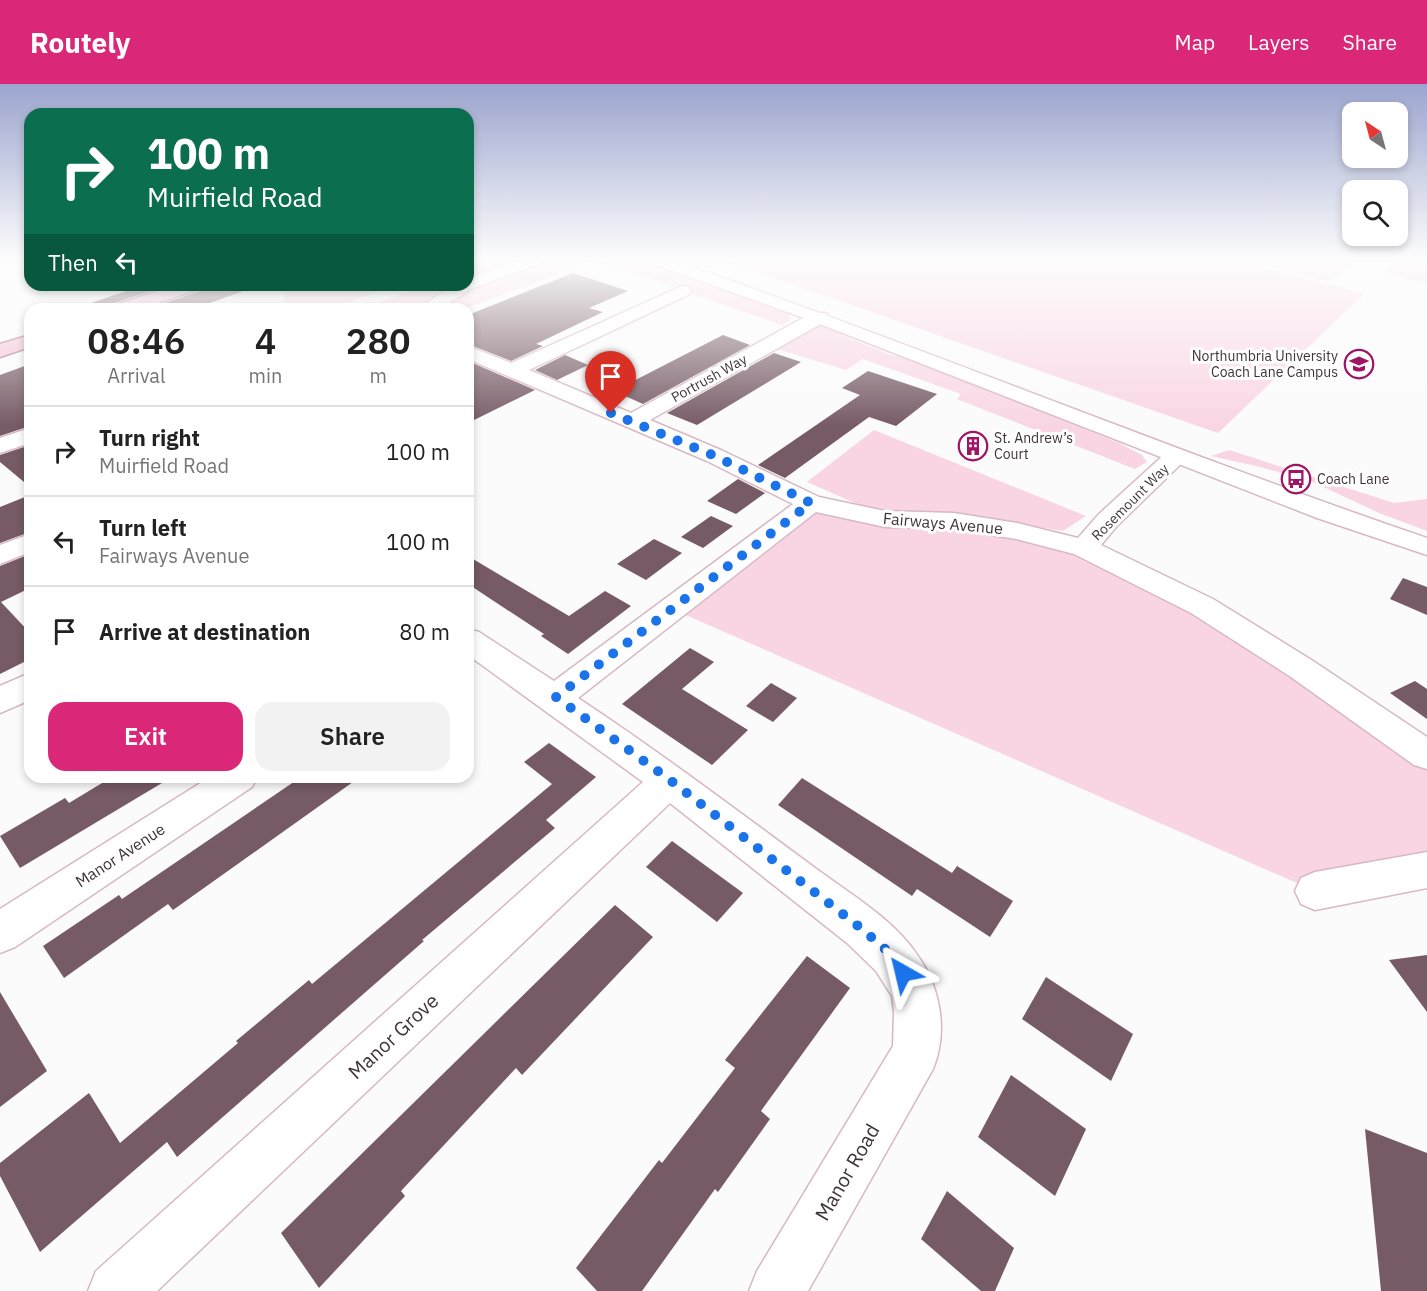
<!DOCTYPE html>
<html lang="en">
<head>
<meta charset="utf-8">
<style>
  :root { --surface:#fff; --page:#f2f2f2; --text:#222; --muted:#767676; --line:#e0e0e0; --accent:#db2777 }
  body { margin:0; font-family:"IBM Plex Sans",sans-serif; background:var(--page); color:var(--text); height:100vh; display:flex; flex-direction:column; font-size:22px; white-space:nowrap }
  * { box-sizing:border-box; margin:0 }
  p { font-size:20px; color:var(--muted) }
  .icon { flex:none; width:33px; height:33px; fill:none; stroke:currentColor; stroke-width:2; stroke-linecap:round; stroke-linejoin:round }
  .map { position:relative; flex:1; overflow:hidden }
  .panel { position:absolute; left:24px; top:219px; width:450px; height:480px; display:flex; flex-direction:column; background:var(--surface); border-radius:18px; box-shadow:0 3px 9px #0003 }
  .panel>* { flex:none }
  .guide { position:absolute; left:24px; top:24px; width:450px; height:183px; border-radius:18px; box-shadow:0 3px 9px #0003; background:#0b6e4f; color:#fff; overflow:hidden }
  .needle { width:39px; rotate:324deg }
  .controls { position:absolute; left:1342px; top:18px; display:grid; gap:12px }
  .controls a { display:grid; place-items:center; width:66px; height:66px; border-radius:12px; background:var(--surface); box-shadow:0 3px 9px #0003; font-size:30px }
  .pin { position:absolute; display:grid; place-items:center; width:51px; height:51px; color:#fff; margin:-62px -26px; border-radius:50% 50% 50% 0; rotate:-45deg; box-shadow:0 0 6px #0007 }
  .pin .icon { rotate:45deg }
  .me { position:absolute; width:66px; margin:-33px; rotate:323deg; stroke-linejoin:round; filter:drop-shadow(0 0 4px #0008) }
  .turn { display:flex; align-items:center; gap:21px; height:126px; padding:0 24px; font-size:27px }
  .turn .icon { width:78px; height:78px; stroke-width:2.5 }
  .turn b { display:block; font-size:42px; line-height:51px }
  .then { display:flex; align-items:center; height:57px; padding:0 24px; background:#0003; gap:12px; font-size:22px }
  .eta { display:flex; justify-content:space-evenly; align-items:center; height:102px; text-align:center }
  .eta b { font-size:36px; font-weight:600; line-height:42px }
  .button { display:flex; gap:12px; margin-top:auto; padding:12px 24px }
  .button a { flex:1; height:69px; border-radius:18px; background:var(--accent); color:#fff; font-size:24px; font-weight:600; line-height:69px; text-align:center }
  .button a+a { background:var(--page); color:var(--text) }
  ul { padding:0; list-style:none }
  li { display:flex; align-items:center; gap:18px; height:90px; padding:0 24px; border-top:2px solid var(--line) }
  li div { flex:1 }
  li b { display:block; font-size:22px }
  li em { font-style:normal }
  header { display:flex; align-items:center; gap:36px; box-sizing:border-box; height:84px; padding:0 30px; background:var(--accent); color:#fff }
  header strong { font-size:28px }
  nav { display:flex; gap:33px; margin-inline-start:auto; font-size:21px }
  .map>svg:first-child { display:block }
  .green { fill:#f9d5e4 }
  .building { fill:#765a65 }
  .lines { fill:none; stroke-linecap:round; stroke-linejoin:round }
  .minor-casing { stroke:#d8b8c5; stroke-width:3 }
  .tertiary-casing { stroke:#d8b8c5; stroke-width:3 }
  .primary-casing { stroke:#b0768f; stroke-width:3 }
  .minor { fill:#fff; fill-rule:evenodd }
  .tertiary { fill:#fff; fill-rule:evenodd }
  .primary { fill:#f4c2d8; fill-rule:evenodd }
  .route { stroke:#1a73e8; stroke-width:10; stroke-dasharray:0 18 }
  .labels { text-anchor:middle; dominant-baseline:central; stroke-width:6; stroke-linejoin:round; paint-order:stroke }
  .far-poi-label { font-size:14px; fill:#413439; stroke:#fff; text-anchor:start }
  .far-street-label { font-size:14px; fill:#413439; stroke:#fff }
  .street-label { font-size:16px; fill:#413439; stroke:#fff }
  .near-street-label { font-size:20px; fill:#413439; stroke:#fff }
</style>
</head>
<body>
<header>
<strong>Routely</strong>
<nav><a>Map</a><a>Layers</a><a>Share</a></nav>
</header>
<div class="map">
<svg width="1427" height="1207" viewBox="0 0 1427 1207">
  <rect width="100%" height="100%" fill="#fbfbfb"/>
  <g class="green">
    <path d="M 468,174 L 534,174 L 468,197 Z"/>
    <path d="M 548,174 L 635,174 L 788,230 L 791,236 L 782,241 L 594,176 L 465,225 L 435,225 L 479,199 Z"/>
    <path d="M 717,174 L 1228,174 L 1364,210 L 1218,349 Z"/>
    <path d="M 1238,174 L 1363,174 L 1328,198 Z"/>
    <path d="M 1407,174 L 1427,174 L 1427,200 L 1384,189 Z"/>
    <path d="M 307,201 L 395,201 L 331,225 L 284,225 L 285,209 Z"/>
    <path d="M 424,201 L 456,201 L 416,225 L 363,225 Z"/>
    <path d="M 826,242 L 841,247 L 841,251 L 894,272 L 906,273 L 1119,359 L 1142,371 L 1147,378 L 1135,385 L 957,315 L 961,310 L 863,275 L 846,286 L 777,265 L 809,243 Z"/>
    <path d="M 874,346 L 1086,432 L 1063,447 L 978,434 L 864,423 L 807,398 Z"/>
    <path d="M 1229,366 L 1394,419 L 1427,415 L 1427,447 L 1379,429 L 1311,397 L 1260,383 L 1211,372 Z"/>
    <path d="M 811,419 L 1084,464 L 1427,671 L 1427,786 L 1315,807 L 672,525 Z"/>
  </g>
  <g class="building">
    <path d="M 573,189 L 628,207 L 589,224 L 603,228 L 536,260 L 543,262 L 511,277 L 468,260 L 468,231 Z"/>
    <path d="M 144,201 L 169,201 L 115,219 L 111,225 L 86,225 L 85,221 Z"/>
    <path d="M 204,201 L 251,201 L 252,204 L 193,225 L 147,225 L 200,207 Z"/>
    <path d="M 723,251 L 750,261 L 643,320 L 614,307 Z"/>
    <path d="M 774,269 L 801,278 L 697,341 L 667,329 Z"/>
    <path d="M 565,271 L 588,281 L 557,296 L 535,286 Z"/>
    <path d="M 468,277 L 535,306 L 468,339 Z"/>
    <path d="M 30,280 L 30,342 L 0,352 L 0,291 Z"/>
    <path d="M 868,287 L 937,310 L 896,342 L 869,333 L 785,394 L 758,381 L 860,311 L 842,304 Z"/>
    <path d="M 30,361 L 30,403 L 0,378 L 0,371 Z"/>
    <path d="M 738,395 L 765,409 L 736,430 L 707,417 Z"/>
    <path d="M 30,411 L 30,448 L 0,459 L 0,423 Z"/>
    <path d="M 711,432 L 733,442 L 703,464 L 681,453 Z"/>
    <path d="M 654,455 L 682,469 L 646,496 L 617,480 Z"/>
    <path d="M 30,470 L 30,504 L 1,518 L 30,549 L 30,575 L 0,590 L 0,482 Z"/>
    <path d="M 468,472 L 569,532 L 605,507 L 631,522 L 568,570 L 541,552 L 544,550 L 468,500 Z"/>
    <path d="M 1403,494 L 1427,503 L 1427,531 L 1390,515 Z"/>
    <path d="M 690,564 L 714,578 L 682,605 L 748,646 L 712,681 L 622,620 Z"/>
    <path d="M 1415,597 L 1427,605 L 1427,635 L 1390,609 Z"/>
    <path d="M 771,599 L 797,614 L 773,638 L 746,622 Z"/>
    <path d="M 549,659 L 596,693 L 546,736 L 555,744 L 422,856 L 424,857 L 177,1073 L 167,1058 L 40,1168 L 0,1092 L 0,1079 L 89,1009 L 120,1059 L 238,959 L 236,957 L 309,896 L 312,900 L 552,700 L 524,678 Z"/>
    <path d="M 112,693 L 172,693 L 20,784 L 0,752 L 65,714 L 69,719 Z"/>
    <path d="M 301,693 L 360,693 L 173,826 L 168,820 L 64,894 L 43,862 L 119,811 L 122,815 Z"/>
    <path d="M 802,694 L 952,789 L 957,782 L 1013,817 L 990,853 L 917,805 L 912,812 L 778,721 Z"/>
    <path d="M 672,757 L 743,809 L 717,838 L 646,783 Z"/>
    <path d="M 615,821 L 653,853 L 522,991 L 516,984 L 401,1107 L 405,1112 L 319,1204 L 281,1149 Z"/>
    <path d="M 1427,871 L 1427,928 L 1389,876 Z"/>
    <path d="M 807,872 L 850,904 L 761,1027 L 770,1035 L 718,1108 L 715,1105 L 642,1207 L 597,1207 L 576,1184 L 659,1076 L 662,1079 L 735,984 L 725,976 Z"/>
    <path d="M 1046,893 L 1133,950 L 1111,997 L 1022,935 Z"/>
    <path d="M 0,908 L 47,987 L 0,1023 Z"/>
    <path d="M 1011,991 L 1086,1045 L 1055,1112 L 978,1053 Z"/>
    <path d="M 1365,1045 L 1427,1069 L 1427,1207 L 1381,1207 Z"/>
    <path d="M 947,1107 L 1014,1164 L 995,1207 L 981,1207 L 921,1155 Z"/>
  </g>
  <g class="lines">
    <g class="minor-casing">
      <g id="minor">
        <path d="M 525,174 L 548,174 L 546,177 L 473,204 L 439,225 L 417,225 L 454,201 L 468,201 L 468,194 Z"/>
        <path d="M 682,202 L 688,203 L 691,207 L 688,211 L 529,286 L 631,329 L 812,229 L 826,229 L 828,233 L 826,237 L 650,336 L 723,367 L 819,413 L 885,427 L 954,429 L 1017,439 L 1078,454 L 1099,430 L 1168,367 L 1176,365 L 1184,367 L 1188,372 L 1184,377 L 1117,442 L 1101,461 L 1213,515 L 1313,577 L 1427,653 L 1427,685 L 1414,681 L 1291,593 L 1191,529 L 1074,470 L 1016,455 L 954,445 L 885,443 L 816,428 L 578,614 C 658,667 734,724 811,781 C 847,808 893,834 918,872 C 941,905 948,948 933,985 L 808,1207 L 749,1207 L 757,1187 L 893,962 L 894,928 L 892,912 L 876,887 L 847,859 L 670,719 L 157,1207 L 88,1207 L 96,1187 L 643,698 L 468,571 L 468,545 L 479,548 L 554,597 L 793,420 L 707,377 L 468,275 L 468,262 L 511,279 Z"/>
        <path d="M 30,344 L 30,359 L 0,369 L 0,354 Z"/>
        <path d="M 30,450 L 30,468 L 0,480 L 0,461 Z"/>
        <path d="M 30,589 L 30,616 L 0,629 L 0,602 Z"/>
        <path d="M 210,693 L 257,693 L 252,703 L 15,863 L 0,869 L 0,825 Z"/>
        <path d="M 1427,768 L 1427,804 L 1315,826 L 1301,820 L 1295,807 L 1301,794 L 1315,788 Z"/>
      </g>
    </g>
    <g class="tertiary-casing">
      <path id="tertiary" d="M 644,174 L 667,174 C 922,263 1172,367 1427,454 L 1427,471 L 1317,434 L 812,237 L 646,177 Z"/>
    </g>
    <g class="primary-casing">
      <g id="primary">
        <path d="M 176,201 L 202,201 L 199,205 L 140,225 L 113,225 L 116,221 Z"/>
        <path d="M 30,251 L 30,263 L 0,273 L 0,260 Z"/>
      </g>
    </g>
    <use href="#minor" class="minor"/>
    <use href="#tertiary" class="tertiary"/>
    <use href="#primary" class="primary"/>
  </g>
  <linearGradient id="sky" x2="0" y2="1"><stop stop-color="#9ba4cd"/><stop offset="0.51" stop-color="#fdfdfd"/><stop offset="1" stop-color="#fdfdfd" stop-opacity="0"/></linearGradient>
  <rect width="1427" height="343" fill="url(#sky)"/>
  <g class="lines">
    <path class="route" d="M 611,329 L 715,372 L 811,419 L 556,613 L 670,696 L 862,845 L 892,871 L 903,889"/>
  </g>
  <defs>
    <g id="university-ring" transform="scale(1.5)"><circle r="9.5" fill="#fff" stroke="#9d1564" stroke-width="1.5"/><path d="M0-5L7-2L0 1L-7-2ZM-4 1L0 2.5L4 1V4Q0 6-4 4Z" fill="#9d1564"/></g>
    <g id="building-ring" transform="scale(1.5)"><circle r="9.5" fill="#fff" stroke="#9d1564" stroke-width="1.5"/><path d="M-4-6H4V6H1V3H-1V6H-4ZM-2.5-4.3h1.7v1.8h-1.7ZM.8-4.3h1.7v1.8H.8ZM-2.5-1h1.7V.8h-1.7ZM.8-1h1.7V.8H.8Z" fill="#9d1564"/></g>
    <g id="bus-ring" transform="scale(1.5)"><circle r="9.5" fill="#fff" stroke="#9d1564" stroke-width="1.5"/><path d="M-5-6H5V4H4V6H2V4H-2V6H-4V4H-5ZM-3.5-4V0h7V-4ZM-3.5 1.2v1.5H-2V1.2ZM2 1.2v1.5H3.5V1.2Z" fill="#9d1564"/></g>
  </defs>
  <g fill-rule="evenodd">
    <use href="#university-ring" x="1359" y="280"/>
    <use href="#building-ring" x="973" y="362"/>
    <use href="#bus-ring" x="1296" y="395"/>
  </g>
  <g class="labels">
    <g class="far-poi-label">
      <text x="1338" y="272" text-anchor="end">Northumbria University<tspan x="1338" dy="16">Coach Lane Campus</tspan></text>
      <text x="994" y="354">St. Andrew’s<tspan x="994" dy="16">Court</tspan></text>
      <text x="1317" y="395">Coach Lane</text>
    </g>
    <g class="far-street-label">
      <text transform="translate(709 294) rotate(-29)">Portrush Way</text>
      <text transform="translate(1130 418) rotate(-45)">Rosemount Way</text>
    </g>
    <g class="street-label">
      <text transform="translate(943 439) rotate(5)">Fairways Avenue</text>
      <text transform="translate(120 771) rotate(-33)">Manor Avenue</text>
    </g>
    <g class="near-street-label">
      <text transform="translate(393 952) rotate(-43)">Manor Grove</text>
      <text transform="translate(847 1088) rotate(-60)">Manor Road</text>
    </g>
  </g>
</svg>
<div class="controls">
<a><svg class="needle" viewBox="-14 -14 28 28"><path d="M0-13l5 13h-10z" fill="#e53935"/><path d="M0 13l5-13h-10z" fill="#767676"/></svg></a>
<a><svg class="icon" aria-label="search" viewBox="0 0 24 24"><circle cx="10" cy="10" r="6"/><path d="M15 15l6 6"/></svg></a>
</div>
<div class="pin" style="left:611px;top:329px;background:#d93025"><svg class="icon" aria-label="arrive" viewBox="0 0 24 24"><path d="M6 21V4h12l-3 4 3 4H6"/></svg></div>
<svg class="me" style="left:903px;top:889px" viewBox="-20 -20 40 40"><path d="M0-17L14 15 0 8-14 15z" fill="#1a73e8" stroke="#fff" stroke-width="4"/></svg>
<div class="guide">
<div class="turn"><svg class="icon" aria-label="right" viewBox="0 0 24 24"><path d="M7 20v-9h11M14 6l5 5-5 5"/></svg><div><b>100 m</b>Muirfield Road</div></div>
<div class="then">Then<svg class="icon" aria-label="left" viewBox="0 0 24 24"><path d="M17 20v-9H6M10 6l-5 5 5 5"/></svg></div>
</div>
<section class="panel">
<div class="eta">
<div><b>08:46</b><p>Arrival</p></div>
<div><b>4</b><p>min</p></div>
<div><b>280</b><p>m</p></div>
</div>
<ul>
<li><svg class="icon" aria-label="right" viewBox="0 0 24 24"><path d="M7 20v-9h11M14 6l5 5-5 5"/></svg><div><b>Turn right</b><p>Muirfield Road</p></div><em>100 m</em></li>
<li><svg class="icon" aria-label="left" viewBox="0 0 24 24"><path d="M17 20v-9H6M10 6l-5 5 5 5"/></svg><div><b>Turn left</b><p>Fairways Avenue</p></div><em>100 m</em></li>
<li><svg class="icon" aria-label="arrive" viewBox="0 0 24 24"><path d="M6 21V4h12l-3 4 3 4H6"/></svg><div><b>Arrive at destination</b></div><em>80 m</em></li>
</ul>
<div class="button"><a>Exit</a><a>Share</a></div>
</section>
</div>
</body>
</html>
